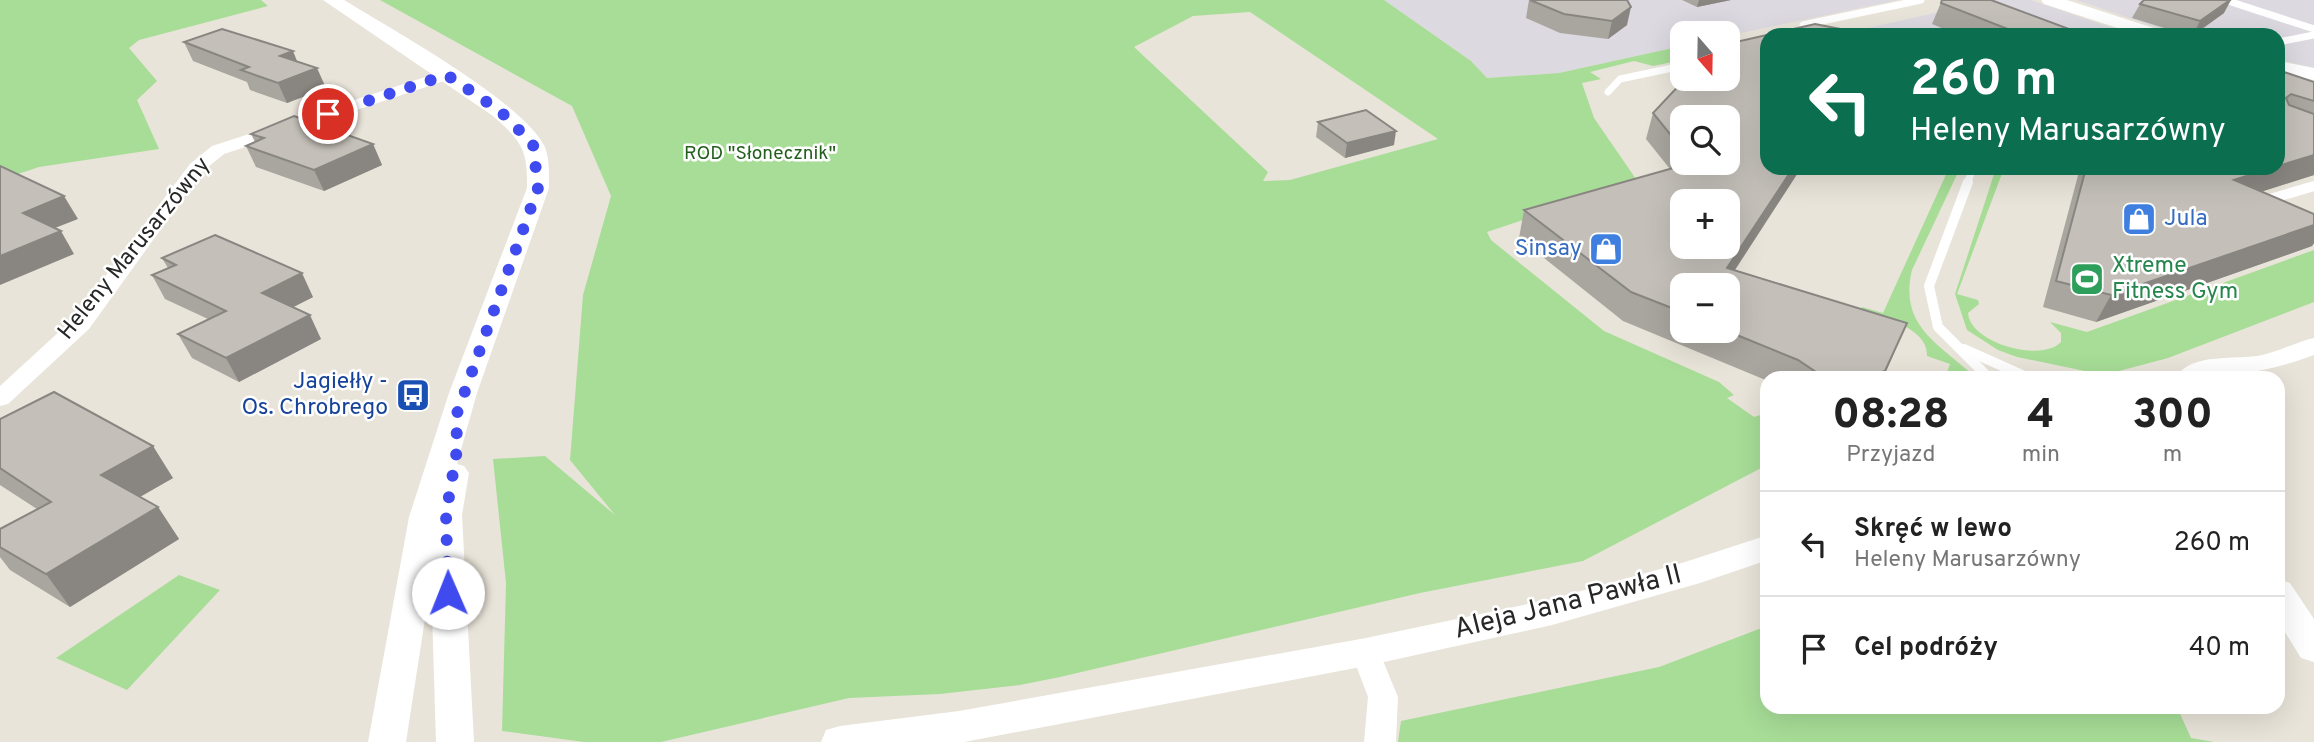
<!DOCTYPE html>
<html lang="pl">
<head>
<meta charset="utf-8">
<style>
  :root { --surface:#fff; --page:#f6f6f6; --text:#222; --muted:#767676; --line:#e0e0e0 }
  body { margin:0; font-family:Overpass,sans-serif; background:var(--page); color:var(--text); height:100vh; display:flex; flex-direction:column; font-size:26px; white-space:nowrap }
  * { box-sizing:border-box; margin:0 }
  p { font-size:23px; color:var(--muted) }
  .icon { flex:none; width:38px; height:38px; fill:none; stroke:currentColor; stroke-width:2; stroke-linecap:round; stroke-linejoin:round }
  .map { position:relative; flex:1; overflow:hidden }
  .details { position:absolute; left:1760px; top:371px; width:525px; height:343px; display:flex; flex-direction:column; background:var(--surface); border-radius:21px; box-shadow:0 7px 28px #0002 }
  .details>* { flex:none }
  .top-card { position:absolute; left:1760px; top:28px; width:525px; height:147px; border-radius:21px; box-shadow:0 7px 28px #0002; background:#0b6e4f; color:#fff; overflow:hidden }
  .needle { width:46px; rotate:160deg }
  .buttons { position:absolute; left:1670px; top:21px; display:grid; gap:14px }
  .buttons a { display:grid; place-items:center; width:70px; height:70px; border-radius:14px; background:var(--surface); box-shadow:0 7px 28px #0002; font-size:35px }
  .pin { position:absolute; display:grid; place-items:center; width:60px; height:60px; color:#fff; margin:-30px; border:4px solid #fff; border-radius:50%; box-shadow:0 2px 7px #0007 }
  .me { position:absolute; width:77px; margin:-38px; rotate:359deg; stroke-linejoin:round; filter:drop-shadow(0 0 5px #0008) }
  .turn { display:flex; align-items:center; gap:24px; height:147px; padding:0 35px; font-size:32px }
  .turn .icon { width:91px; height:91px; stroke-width:2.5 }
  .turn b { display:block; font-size:49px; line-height:60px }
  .eta { display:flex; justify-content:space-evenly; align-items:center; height:119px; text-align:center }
  .eta b { font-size:42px; font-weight:800; line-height:49px }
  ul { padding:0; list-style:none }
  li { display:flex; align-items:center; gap:21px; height:105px; padding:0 35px; border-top:2px solid var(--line) }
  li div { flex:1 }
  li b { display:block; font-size:26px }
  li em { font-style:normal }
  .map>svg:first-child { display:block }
  .industrial { fill:#dcd9e1 }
  .green { fill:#a7dd97; fill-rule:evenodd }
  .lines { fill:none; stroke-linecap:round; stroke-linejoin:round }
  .service-far1 { stroke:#fff; stroke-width:7 }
  .service { stroke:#fff; stroke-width:10 }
  .minor { fill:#fff; fill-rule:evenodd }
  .tertiary { fill:#fff; fill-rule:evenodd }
  .wall { fill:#a9a59f; fill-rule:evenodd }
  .shaded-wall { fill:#898682 }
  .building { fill:#c4c0b9; stroke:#898682; stroke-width:2; fill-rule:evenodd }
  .route { stroke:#3f4bef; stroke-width:12; stroke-dasharray:0 21.6 }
  .labels { text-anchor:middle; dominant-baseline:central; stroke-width:5; stroke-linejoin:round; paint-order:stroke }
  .far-park-label { font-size:19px; fill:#225e1c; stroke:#fff }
  .shop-label { font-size:23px; fill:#366cbe; stroke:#fff; text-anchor:start }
  .street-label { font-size:23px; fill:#272727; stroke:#fff }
  .leisure-label { font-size:23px; fill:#27864d; stroke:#fff; text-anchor:start }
  .transit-label { font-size:23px; fill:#164399; stroke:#fff; text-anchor:end }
  .near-street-label { font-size:28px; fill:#272727; stroke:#fff }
</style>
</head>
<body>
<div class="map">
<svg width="2314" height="742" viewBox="0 0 2314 742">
  <rect width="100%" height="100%" fill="#e9e4d9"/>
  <g class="industrial">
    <path d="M 1384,0 L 1898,0 L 1727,36 L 1727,33 L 1682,33 L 1682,46 L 1559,73 L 1487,78 L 1471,61 Z"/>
    <path d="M 1992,0 L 2031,0 L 2132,35 L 1841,34 Z"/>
    <path d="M 2076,0 L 2314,0 L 2314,68 L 2279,60 L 2278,35 L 2180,35 Z"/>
  </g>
  <g class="green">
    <path d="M 0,0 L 261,0 L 268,6 L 139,40 L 129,48 L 157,81 L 137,100 L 159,149 L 39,167 L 0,180 Z"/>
    <path d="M 380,0 L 1384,0 L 1471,61 L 1487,78 L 1559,73 L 1682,46 L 1682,60 L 1653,66 L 1634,61 L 1590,72 L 1601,79 L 1582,83 L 1594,118 L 1638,182 L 1487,232 L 1491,240 L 1604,331 L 1719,382 L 1734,395 L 1727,398 L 1754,417 L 1760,415 L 1767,421 L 1767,465 L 1583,561 L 1420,593 L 1060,677 L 1020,685 L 940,694 L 849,698 L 661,742 L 584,742 L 502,731 L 506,583 L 493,459 L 545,456 L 615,515 L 570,460 L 583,295 L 611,196 L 572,106 ZM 1250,12 L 1438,139 L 1290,180 L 1263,181 L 1268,172 L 1134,47 L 1193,16 Z"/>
    <path d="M 1949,168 L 1960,168 L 1912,270 C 1898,328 1942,345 1976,378 L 1945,378 L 1950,364 L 1927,356 C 1928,327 1883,318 1861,310 L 1862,307 L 1883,313 Z"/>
    <path d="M 1996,168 L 2004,168 L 1957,294 L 1978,300 L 1979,304 L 1968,313 C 1970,343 2041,363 2061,342 L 2061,333 L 2050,322 L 2087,332 L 2314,250 L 2314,302 L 2168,358 L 2104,375 L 2017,357 L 1998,350 L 1967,330 L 1955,294 Z"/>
    <path d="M 179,575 L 220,590 L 127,690 L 56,658 Z"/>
    <path d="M 1767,626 L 1768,707 L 2177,707 L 2191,738 L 2214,742 L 1398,742 L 1401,721 L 1659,667 Z"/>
  </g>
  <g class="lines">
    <g class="service-far1">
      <path d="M 2225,0 L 2314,29"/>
      <path d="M 1816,35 L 1808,32 L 1803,25 L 1921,0"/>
      <path d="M 2278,42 L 2314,35"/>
      <path d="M 1608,92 L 1620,79 L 1682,66"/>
      <path d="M 1967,184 L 1973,168"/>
    </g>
    <g class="service">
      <path d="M 1968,182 L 1929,286 L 1938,327 L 1989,378"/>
      <path d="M 2263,201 L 2314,186"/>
      <path d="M 1964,349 L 2029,378"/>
    </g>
    <g class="minor">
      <path d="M 447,70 L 455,75 L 453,78 L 224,154 L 202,172 L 89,329 L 8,404 L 0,406 L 0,386 L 73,319 L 190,164 L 212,146 Z"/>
      <path d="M 1366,641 L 1376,644 L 1398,697 L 1396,742 L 1364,742 L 1368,697 L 1351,652 L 1356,644 Z"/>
    </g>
    <g class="tertiary">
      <path d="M 323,0 L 344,0 C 391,29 520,100 544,145 C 550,158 549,174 549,188 L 477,393 L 457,464 L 464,466 L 469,473 L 462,515 L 474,742 L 436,742 L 431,580 L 406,742 L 368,742 L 409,517 L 449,393 L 527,188 C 528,149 521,141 493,116 Z"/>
      <path d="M 2041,0 L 2067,0 L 2163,31 L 2166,35 L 2139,35 L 2044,4 Z"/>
      <path d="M 2278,61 L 2314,68 L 2314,80 L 2278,73 Z"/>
      <path d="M 2314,338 L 2314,355 C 2266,373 2225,378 2175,378 C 2193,351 2235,361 2262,355 C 2280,351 2296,342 2314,338 Z"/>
      <path d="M 1768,535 L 1768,560 L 1700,583 L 1552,625 L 1366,666 L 964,742 L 821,742 L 826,730 L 840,726 L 959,711 L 1366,638 L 1552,599 L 1682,563 Z"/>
      <path d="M 2278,579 L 2290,583 L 2314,619 L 2314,662 L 2301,658 L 2278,621 Z"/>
    </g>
  </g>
  <g class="wall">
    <path d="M 1529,0 L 1627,0 L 1627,25 L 1608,39 L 1560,33 L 1526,18 Z"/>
    <path d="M 1682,0 L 1731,0 L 1697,7 Z"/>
    <path d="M 1942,0 L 2085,35 L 1959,35 L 1932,24 Z"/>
    <path d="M 2140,4 L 2224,13 L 2194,35 L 2187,35 L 2132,18 Z"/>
    <path d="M 1815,24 L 1871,35 L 1768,35 L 1768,168 L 1801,168 L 1735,270 L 1907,323 L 1883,378 L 1768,378 L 1768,381 L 1623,321 L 1519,238 L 1524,210 L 1670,169 L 1646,139 L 1653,113 L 1685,79 L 1727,79 L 1727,44 ZM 1682,117 L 1727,117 L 1727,163 L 1682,163 ZM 1682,201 L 1727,201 L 1727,247 L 1682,247 ZM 1682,285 L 1727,285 L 1727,331 L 1682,331 Z"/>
    <path d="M 184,42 L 297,61 L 326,88 L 287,103 L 250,90 L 247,82 L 193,61 Z"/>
    <path d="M 2278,70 L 2314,82 L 2314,175 L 2262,191 L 2314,214 L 2314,243 L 2312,246 L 2096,322 L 2043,307 L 2080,168 L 2278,168 Z"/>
    <path d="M 1318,122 L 1394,145 L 1345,158 L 1316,137 Z"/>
    <path d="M 251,134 L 373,144 L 382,165 L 324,191 L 256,167 L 246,146 L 255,142 Z"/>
    <path d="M 162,258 L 313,297 L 293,307 L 321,339 L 239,382 L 192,358 L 178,334 L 208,319 L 165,299 L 152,275 L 168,268 Z"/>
    <path d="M 0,419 L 173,478 L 140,497 L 158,507 L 179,539 L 70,607 L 10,570 L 0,557 L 0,529 L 37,509 L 0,485 Z"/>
  </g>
  <g class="shaded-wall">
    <path d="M 1699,0 L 1731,0 L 1697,7 Z"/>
    <path d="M 2230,0 L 2231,0 L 2224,13 L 2193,35 L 2200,21 Z"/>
    <path d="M 1631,7 L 1627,25 L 1608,39 L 1612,21 Z"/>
    <path d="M 293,51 L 301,71 L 280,56 Z"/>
    <path d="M 317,68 L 326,88 L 287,103 L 278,83 Z"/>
    <path d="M 1396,131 L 1394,145 L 1345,158 L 1347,143 Z"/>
    <path d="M 373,144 L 382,165 L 324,191 L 314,170 Z"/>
    <path d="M 2314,155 L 2314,175 L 2220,205 L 2234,180 L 2272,168 L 2278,168 L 2278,166 Z"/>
    <path d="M 1793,168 L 1801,168 L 1725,285 L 1727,268 Z"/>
    <path d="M 64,196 L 78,219 L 37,235 L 23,213 Z"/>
    <path d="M 2314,225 L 2314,243 L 2312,246 L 2096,322 L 2111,295 Z"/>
    <path d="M 61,231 L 74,254 L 0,285 L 0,256 Z"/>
    <path d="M 302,273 L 313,297 L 274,317 L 262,293 Z"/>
    <path d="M 310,315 L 321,339 L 239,382 L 226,358 Z"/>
    <path d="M 1907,323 L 1883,378 L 1864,378 Z"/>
    <path d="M 153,446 L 173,478 L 122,507 L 101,475 Z"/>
    <path d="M 158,507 L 179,539 L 70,607 L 46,574 Z"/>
  </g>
  <g class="building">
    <path d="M 1530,0 L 1627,0 L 1631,7 L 1612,21 L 1564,14 Z"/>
    <path d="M 1942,0 L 1991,0 L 2085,35 L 2023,35 L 1941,3 Z"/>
    <path d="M 2144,0 L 2230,0 L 2200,21 L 2140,4 Z"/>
    <path d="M 1815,24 L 1871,35 L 1768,35 L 1768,168 L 1793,168 L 1727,268 L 1907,323 L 1885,371 L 1864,378 L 1825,378 L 1798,360 L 1727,331 L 1727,285 L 1682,285 L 1682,312 L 1631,292 L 1524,210 L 1691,163 L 1727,163 L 1727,117 L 1682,117 L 1682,149 L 1653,113 L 1685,79 L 1727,79 L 1727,44 ZM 1682,201 L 1727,201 L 1727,247 L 1682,247 Z"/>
    <path d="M 222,29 L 293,51 L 280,56 L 317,68 L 278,83 L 241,70 L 249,67 L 184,42 Z"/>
    <path d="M 2278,70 L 2314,82 L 2314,101 L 2291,94 L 2286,98 L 2289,105 L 2314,114 L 2314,155 L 2278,166 Z"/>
    <path d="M 1366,110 L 1396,131 L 1347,143 L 1318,122 Z"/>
    <path d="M 294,116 L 373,144 L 314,170 L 246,146 L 264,138 L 251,134 Z"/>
    <path d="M 0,166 L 64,196 L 23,213 L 61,231 L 0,256 Z"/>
    <path d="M 2086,168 L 2192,168 L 2202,172 L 2208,168 L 2272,168 L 2234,180 L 2314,214 L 2314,225 L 2111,295 L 2056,281 Z"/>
    <path d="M 215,235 L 302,273 L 262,293 L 310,315 L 226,358 L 178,334 L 226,311 L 152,275 L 176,265 L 162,258 Z"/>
    <path d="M 54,392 L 153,446 L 101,475 L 158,507 L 46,574 L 0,547 L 0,529 L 51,502 L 0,468 L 0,419 Z"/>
  </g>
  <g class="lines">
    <path class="route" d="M 328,114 L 447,75 L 500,111 L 533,144 L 538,188 L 455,419 L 458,444 L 446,514 L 448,593"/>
  </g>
  <defs>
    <g id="shop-square" transform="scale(1.75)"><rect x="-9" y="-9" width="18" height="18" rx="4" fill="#3f7fe0" stroke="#fff"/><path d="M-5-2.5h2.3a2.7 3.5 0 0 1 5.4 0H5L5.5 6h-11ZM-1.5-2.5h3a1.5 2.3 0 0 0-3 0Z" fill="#fff"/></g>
    <g id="stadium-square" transform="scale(1.75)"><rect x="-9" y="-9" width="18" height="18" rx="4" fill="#2e9e5b" stroke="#fff"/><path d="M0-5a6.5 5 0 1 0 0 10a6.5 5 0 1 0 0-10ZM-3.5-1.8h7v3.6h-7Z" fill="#fff"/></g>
    <g id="bus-square" transform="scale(1.75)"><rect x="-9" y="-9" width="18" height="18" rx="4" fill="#1a4fb4" stroke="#fff"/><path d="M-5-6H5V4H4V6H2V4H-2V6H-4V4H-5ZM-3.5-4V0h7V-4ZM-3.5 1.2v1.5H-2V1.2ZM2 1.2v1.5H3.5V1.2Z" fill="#fff"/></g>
  </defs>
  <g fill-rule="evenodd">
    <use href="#shop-square" x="2139" y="219"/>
    <use href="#shop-square" x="1606" y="249"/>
    <use href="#stadium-square" x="2087" y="279"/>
    <use href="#bus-square" x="413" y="395"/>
  </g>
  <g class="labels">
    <g class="far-park-label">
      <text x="760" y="154">ROD "Słonecznik"</text>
    </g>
    <g class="shop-label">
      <text x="2164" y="219">Jula</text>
      <text x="1582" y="249" text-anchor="end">Sinsay</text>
    </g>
    <g class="street-label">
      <text transform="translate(135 249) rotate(-51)">Heleny Marusarzówny</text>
    </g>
    <g class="leisure-label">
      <text x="2112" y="266">Xtreme<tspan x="2112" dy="26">Fitness Gym</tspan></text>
    </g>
    <g class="transit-label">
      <text x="388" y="382">Jagiełły -<tspan x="388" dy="26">Os. Chrobrego</tspan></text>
    </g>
    <g class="near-street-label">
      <text transform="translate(1568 603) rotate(-14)">Aleja Jana Pawła II</text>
    </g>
  </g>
</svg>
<div class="buttons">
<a><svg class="needle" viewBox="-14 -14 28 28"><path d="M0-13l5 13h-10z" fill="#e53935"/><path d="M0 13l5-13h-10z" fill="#767676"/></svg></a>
<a><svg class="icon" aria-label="search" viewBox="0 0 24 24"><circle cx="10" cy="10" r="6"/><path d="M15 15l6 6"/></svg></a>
<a>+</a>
<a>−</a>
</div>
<div class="pin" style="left:328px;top:114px;background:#d93025"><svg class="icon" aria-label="arrive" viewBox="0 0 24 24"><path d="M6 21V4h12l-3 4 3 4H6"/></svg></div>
<svg class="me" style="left:448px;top:593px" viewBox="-20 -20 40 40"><circle r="19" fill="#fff"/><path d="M0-13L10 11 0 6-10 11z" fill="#3f4bef"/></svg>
<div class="top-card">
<div class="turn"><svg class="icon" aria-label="left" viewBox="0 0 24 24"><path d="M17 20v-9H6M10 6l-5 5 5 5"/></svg><div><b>260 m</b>Heleny Marusarzówny</div></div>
</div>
<section class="details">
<div class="eta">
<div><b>08:28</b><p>Przyjazd</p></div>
<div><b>4</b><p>min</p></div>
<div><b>300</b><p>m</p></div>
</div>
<ul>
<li><svg class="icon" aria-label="left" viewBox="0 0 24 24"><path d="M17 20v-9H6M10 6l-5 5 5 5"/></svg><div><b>Skręć w lewo</b><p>Heleny Marusarzówny</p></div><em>260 m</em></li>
<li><svg class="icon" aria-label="arrive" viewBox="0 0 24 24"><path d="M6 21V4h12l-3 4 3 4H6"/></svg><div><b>Cel podróży</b></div><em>40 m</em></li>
</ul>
</section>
</div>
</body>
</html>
